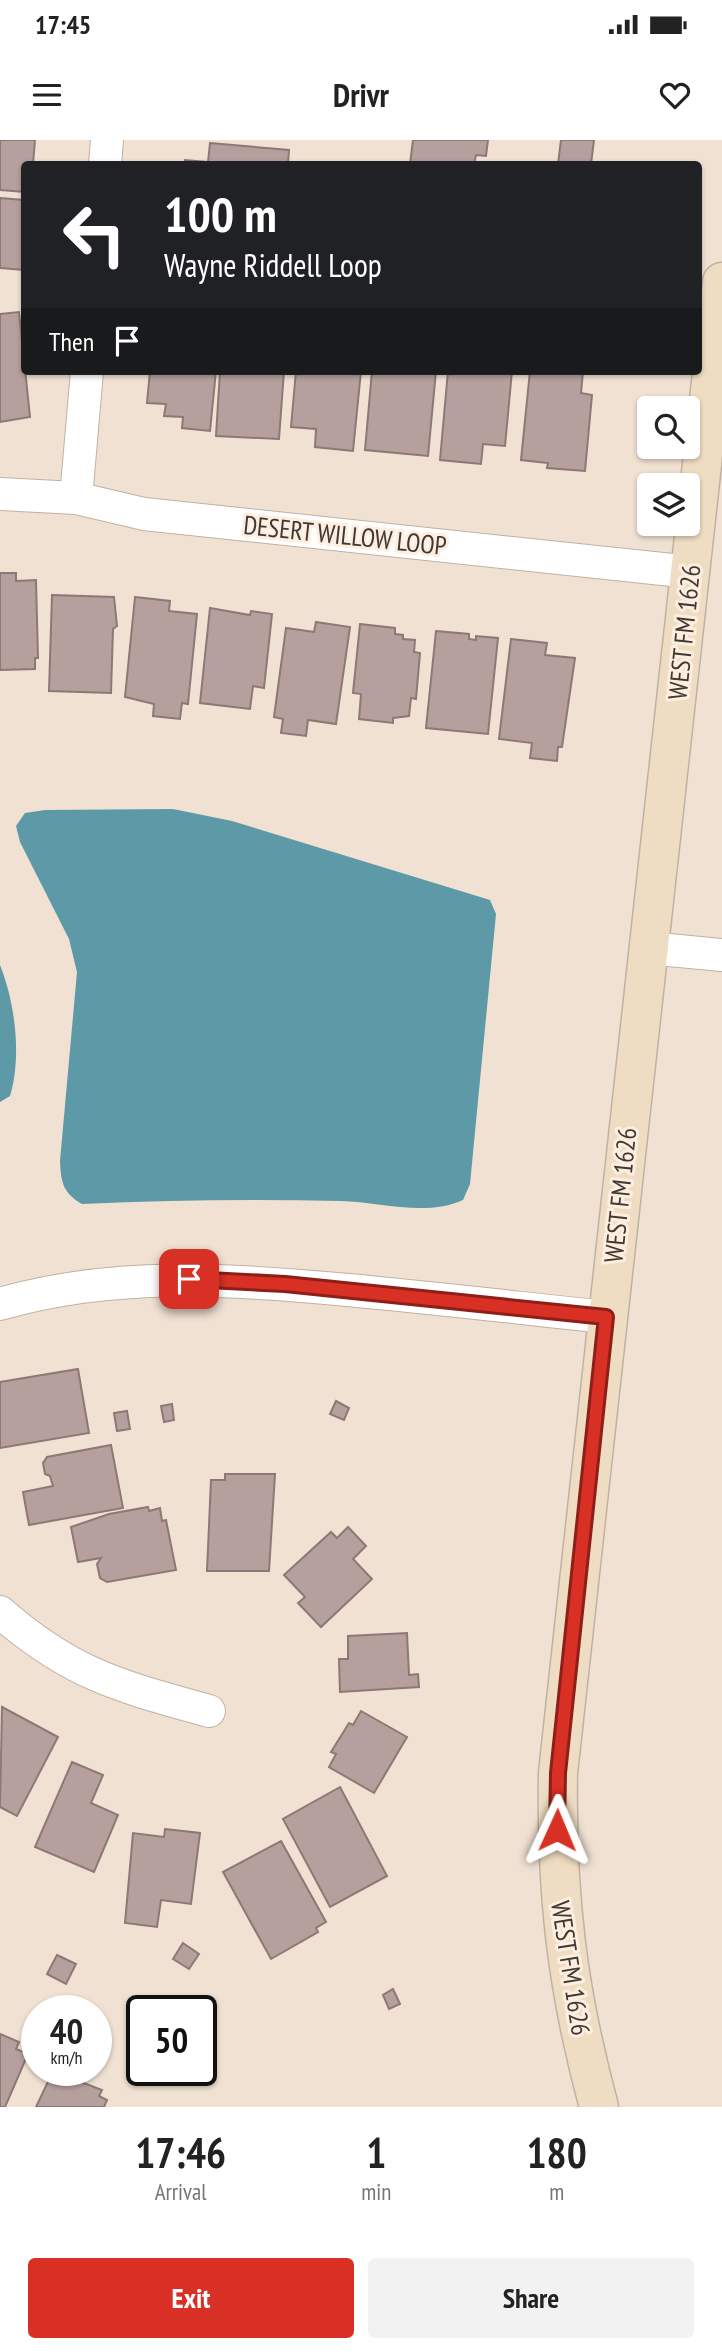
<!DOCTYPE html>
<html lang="en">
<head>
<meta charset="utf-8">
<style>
  :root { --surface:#fff; --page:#f2f2f2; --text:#222; --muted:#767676; --accent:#d93025 }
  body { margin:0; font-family:"PT Sans Narrow",sans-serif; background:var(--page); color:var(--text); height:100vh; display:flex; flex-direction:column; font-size:26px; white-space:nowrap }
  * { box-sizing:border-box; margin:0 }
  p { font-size:23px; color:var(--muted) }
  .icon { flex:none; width:38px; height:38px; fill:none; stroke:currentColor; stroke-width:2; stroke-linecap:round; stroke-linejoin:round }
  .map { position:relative; height:1967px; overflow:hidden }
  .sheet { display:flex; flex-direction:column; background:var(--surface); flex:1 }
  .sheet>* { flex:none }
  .banner { position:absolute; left:21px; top:21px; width:681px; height:214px; border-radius:7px; box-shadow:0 2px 5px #0004; background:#202124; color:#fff; overflow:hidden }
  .fabs { position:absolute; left:637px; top:256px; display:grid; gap:14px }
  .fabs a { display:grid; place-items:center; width:63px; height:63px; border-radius:7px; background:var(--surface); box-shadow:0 2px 5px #0004; font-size:35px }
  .speed { position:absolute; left:21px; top:1855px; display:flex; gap:14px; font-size:35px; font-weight:700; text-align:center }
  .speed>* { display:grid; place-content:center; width:91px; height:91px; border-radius:50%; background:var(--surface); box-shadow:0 2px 5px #0004; line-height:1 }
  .speed small { font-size:18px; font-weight:400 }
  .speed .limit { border:4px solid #111; border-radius:10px; background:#fff; color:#111 }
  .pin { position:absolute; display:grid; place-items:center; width:60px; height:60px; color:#fff; margin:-30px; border-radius:14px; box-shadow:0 4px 10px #0006 }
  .me { position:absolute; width:77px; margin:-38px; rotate:1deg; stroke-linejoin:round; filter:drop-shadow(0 0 5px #0008) }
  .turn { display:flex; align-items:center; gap:24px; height:147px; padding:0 28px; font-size:32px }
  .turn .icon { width:91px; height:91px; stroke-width:2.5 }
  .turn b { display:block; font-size:49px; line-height:60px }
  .then { display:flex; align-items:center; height:66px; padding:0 28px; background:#0003; gap:14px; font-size:26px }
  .eta { display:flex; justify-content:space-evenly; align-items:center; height:119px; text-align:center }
  .eta b { font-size:42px; font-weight:700; line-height:49px }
  .primary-button { display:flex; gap:14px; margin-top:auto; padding:14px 28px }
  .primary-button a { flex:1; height:80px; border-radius:7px; background:var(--accent); color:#fff; font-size:28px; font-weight:700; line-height:80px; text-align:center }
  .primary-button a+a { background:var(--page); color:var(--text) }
  .status { display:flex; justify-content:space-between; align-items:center; height:49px; padding:0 35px; background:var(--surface); direction:ltr }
  .status svg { height:19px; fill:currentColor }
  header { display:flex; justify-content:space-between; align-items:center; height:91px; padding:0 28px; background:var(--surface); font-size:32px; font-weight:700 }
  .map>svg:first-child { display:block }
  .water { fill:#5d99a7 }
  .building { fill:#b5a09d; stroke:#8d7876; stroke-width:2 }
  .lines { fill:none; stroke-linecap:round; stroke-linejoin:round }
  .street-casing { stroke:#c0b2a3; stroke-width:34 }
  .secondary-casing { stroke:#c0b2a3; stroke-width:41 }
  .street { stroke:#fff; stroke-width:32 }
  .secondary { stroke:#efddc3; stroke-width:38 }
  .route-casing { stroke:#8d1f18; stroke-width:18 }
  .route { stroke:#d93025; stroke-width:12 }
  .labels { text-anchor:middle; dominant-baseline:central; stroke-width:6; stroke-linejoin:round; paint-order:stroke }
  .street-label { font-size:26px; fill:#3f3933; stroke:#feeedf }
</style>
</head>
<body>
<div class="status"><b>17:45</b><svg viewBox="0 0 49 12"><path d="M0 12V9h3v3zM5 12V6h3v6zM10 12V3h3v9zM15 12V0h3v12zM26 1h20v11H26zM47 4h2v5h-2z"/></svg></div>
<header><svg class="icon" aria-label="menu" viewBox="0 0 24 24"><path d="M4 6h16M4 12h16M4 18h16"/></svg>Drivr<svg class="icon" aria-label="heart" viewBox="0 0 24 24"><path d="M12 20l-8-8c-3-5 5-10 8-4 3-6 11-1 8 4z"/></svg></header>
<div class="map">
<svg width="722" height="1967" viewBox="0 0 722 1967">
  <rect width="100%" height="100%" fill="#f0e1d2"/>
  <g class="water">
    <path d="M 173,669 L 232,681 L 490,760 L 496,774 L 470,1044 L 463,1060 C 427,1077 379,1062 341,1061 C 254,1059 169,1060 82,1064 C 63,1053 61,1043 60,1021 L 77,832 L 69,799 L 20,702 L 16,686 L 25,673 L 45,670 Z"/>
    <path d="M 0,825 C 15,863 22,916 10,956 L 0,962 Z"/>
  </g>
  <g class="building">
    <path d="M 0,0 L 35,0 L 33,24 L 24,24 L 24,52 L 0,50 Z"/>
    <path d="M 413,0 L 488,0 L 486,16 L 476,15 L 474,24 L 410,24 Z"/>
    <path d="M 561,0 L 594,0 L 591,24 L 558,24 Z"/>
    <path d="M 210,3 L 289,10 L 288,24 L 185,24 L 185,20 L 208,22 Z"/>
    <path d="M 0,58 L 24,60 L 24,130 L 0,128 Z"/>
    <path d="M 19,172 L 30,277 L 0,282 L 0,174 Z"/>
    <path d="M 150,231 L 216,231 L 210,291 L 182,288 L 183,277 L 164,276 L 166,264 L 147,263 Z"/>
    <path d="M 220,231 L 284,231 L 279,299 L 216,296 Z"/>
    <path d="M 296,231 L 361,231 L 353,311 L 315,307 L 316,289 L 291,287 Z"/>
    <path d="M 372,231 L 436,231 L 428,316 L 365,310 Z"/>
    <path d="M 448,231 L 512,231 L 505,306 L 483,304 L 481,324 L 440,320 Z"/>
    <path d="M 530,231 L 583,231 L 581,253 L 592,255 L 585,331 L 547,328 L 548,323 L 521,320 Z"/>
    <path d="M 0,433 L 16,433 L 16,441 L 36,440 L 38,518 L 35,518 L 35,529 L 0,530 Z"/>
    <path d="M 52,455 L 114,457 L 117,486 L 113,489 L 111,553 L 49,551 Z"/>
    <path d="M 135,457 L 170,461 L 169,471 L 197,474 L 188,564 L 182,563 L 180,579 L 153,576 L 154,564 L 125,557 Z"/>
    <path d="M 210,468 L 250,475 L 251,471 L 272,474 L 264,548 L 253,546 L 250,569 L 200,563 Z"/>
    <path d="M 316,482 L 350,487 L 336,584 L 308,580 L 306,596 L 281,593 L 283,579 L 274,577 L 286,488 L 314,492 Z"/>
    <path d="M 360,484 L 395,488 L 395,494 L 403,495 L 403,499 L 415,500 L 414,512 L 420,513 L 416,559 L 411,558 L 409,576 L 393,578 L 393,583 L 359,579 L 361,554 L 353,553 Z"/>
    <path d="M 436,491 L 469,494 L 469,499 L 476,500 L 476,496 L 498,498 L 488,594 L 426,588 Z"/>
    <path d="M 511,499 L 547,503 L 545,515 L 575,518 L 562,607 L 558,607 L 557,621 L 530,618 L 532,603 L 499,599 Z"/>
    <path d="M 78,1229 L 89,1293 L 0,1308 L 0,1242 Z"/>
    <path d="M 336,1261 L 349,1268 L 344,1280 L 330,1274 Z"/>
    <path d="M 172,1264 L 174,1280 L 164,1282 L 161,1266 Z"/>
    <path d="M 127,1271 L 130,1289 L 117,1291 L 114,1273 Z"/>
    <path d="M 111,1305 L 123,1368 L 29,1385 L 23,1352 L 53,1346 L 50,1336 L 45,1334 L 43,1323 L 47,1317 Z"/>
    <path d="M 225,1334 L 275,1334 L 269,1431 L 207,1431 L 211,1340 L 225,1340 Z"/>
    <path d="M 148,1367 L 149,1371 L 160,1368 L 162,1381 L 166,1380 L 176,1430 L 107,1442 L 100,1438 L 97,1424 L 101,1418 L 78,1422 L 71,1387 L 109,1374 Z"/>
    <path d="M 348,1387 L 366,1406 L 353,1419 L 372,1439 L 321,1487 L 298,1463 L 305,1457 L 284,1435 L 331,1392 L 337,1398 Z"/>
    <path d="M 407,1493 L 409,1535 L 418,1534 L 419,1547 L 340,1552 L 339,1519 L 348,1519 L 348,1496 Z"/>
    <path d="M 2,1567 L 58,1597 L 17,1676 L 0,1667 Z"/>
    <path d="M 361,1571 L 407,1597 L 374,1653 L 329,1627 L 336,1614 L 331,1612 L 349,1583 L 353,1585 Z"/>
    <path d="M 72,1622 L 103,1635 L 91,1663 L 118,1675 L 94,1732 L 35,1707 Z"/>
    <path d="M 340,1647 L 387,1736 L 330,1767 L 283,1679 Z"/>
    <path d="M 165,1689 L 200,1693 L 191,1764 L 161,1760 L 157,1787 L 125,1783 L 133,1693 L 164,1697 Z"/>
    <path d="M 281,1701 L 326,1782 L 316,1788 L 318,1792 L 271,1819 L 223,1732 Z"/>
    <path d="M 183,1803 L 199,1814 L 189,1829 L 173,1819 Z"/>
    <path d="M 57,1815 L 76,1824 L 66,1844 L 47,1834 Z"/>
    <path d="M 393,1849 L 400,1864 L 389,1869 L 383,1855 Z"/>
    <path d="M 0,1894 L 19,1902 L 16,1909 L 28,1914 L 5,1967 L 0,1967 Z"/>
    <path d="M 53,1931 L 102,1950 L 99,1956 L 107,1960 L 104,1967 L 36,1967 Z"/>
  </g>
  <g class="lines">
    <g class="street-casing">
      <g id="street">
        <path d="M 105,24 L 107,0"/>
        <path d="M 0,354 L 76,358 L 144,374 L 691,432"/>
        <path d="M 76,358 L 87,231"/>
        <path d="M 648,808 L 722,815"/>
        <path d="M 0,1164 C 114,1131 231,1139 348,1150 C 434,1158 520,1168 606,1177"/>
        <path d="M 0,1472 C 72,1535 120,1546 209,1571"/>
      </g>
    </g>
    <g class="secondary-casing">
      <path id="secondary" d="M 599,1967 C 567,1849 556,1755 558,1633 L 722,142"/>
    </g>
    <use href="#street" class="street"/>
    <use href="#secondary" class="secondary"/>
  </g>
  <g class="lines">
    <g class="route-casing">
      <path id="route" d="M 189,1139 L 285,1144 L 606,1177 L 558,1633 L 557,1690"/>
    </g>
    <use href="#route" class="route"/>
  </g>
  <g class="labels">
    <g class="street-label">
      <text transform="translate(345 395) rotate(6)">DESERT WILLOW LOOP</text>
      <text transform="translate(684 492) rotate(-84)">WEST FM 1626</text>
      <text transform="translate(620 1055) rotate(-84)">WEST FM 1626</text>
      <text transform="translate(571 1828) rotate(81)">WEST FM 1626</text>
    </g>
  </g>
</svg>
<div class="fabs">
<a><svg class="icon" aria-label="search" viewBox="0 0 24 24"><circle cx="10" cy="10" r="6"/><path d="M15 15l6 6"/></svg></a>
<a><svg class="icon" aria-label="layers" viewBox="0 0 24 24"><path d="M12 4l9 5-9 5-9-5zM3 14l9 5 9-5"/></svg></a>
</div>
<div class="speed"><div>40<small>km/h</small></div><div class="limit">50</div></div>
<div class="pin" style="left:189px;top:1139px;background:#d93025"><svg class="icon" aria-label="arrive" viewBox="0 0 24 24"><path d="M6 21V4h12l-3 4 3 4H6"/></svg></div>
<svg class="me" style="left:557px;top:1690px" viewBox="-20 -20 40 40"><path d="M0-17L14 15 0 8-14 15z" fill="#d93025" stroke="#fff" stroke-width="4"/></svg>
<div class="banner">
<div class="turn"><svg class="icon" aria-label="left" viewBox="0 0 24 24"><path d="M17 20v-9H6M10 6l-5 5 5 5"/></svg><div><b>100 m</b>Wayne Riddell Loop</div></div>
<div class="then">Then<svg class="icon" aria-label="arrive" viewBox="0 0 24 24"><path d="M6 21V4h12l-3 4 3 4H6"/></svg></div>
</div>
</div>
<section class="sheet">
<div class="eta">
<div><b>17:46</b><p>Arrival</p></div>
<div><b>1</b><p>min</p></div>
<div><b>180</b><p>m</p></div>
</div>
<div class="primary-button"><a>Exit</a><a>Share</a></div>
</section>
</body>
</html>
